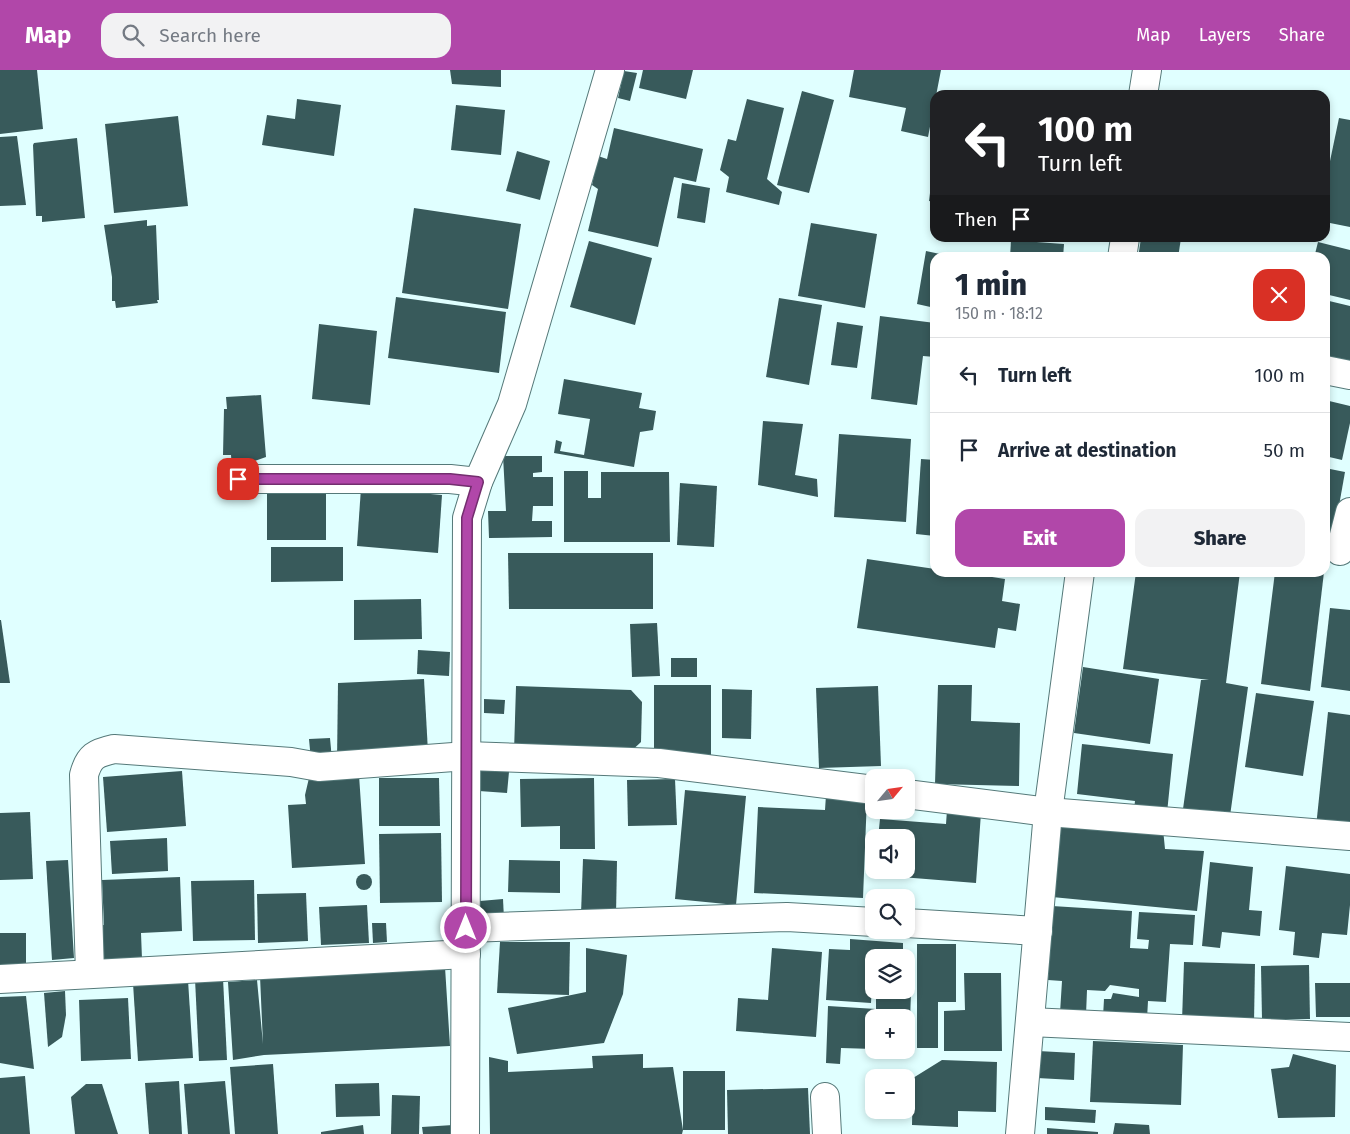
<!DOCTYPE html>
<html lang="en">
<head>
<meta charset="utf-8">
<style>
  :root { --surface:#fff; --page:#f2f2f3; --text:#1f2937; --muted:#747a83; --line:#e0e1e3; --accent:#b147a9 }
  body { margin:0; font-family:"Fira Sans",sans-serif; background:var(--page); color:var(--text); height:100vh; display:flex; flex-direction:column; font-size:19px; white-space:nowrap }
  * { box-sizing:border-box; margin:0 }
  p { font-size:16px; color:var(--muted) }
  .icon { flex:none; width:28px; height:28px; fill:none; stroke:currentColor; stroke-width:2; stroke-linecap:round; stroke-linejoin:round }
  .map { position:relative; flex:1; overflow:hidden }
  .sheet { position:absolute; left:930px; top:182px; width:400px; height:325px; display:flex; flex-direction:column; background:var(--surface); border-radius:15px; box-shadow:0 2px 8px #0003 }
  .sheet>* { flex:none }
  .top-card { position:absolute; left:930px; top:20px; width:400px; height:152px; border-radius:15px; box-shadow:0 2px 8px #0003; background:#202124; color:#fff; overflow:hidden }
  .needle { width:32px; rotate:61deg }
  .controls { position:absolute; left:865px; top:699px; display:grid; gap:10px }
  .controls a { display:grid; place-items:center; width:50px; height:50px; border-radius:10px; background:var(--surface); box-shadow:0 2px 8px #0003; font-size:25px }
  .pin { position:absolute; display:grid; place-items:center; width:42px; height:42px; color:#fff; margin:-21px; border-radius:10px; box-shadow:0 2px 8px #0006 }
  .me { position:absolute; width:55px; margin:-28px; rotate:0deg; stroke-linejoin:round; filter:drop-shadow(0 0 4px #0008) }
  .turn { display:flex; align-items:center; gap:18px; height:105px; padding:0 25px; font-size:22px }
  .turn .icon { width:65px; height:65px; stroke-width:2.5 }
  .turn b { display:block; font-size:35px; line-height:42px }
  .then { display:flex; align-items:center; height:48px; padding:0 25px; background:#0003; gap:10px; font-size:19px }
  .round { display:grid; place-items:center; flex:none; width:52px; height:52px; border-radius:15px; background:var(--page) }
  .headline { display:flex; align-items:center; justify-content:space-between; height:85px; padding:0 25px }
  h1 { font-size:30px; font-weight:800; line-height:38px }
  .button { display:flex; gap:10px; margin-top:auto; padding:10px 25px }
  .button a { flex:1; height:58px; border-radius:15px; background:var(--accent); color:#fff; font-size:20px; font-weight:800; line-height:58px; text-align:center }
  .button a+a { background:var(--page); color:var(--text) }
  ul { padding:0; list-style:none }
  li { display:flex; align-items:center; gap:15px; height:75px; padding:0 25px; border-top:1px solid var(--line) }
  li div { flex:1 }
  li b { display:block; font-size:19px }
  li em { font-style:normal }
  header { display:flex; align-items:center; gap:30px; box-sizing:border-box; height:70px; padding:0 25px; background:var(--accent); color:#fff }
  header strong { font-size:24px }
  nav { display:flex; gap:28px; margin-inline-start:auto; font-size:18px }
  .search { width:350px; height:45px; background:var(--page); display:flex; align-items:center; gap:12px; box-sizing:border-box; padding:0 18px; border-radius:15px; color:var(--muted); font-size:19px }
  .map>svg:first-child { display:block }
  .building { fill:#385a5b }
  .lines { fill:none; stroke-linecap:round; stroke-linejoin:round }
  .minor-casing { stroke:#557979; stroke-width:30 }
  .minor { stroke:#fff; stroke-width:28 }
  .route-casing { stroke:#732e6e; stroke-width:12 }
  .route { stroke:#b147a9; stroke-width:9 }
</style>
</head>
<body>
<header>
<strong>Map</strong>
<div class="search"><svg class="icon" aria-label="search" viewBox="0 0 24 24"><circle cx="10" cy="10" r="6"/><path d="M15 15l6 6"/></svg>Search here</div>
<nav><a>Map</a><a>Layers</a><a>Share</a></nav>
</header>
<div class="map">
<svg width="1350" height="1064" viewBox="0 0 1350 1064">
  <rect width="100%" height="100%" fill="#e0ffff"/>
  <g class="building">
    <path d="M 0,0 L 37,0 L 43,59 L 0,64 Z"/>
    <path d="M 450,0 L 501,0 L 501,17 L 452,14 Z"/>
    <path d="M 643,0 L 693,0 L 686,29 L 639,18 Z"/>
    <path d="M 854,0 L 941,0 L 928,67 L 901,61 L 906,38 L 849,27 Z"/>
    <path d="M 624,1 L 637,3 L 630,31 L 618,28 Z"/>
    <path d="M 802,21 L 834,30 L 809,123 L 777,115 Z"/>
    <path d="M 297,29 L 341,35 L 334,86 L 262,75 L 267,45 L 295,49 Z"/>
    <path d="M 747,29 L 784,38 L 767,109 L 782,122 L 779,135 L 726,122 L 729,107 L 720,100 L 728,69 L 736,71 Z"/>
    <path d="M 456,35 L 505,40 L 501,85 L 451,80 Z"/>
    <path d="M 178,46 L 188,136 L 114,143 L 105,54 Z"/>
    <path d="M 1339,48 L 1350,50 L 1350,157 L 1325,152 L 1325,115 Z"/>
    <path d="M 614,58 L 703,79 L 696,112 L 674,107 L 658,177 L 588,161 L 598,119 L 592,115 L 598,86 L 607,89 Z"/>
    <path d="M 17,66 L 26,135 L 0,136 L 0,67 Z"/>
    <path d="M 77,68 L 85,148 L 42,152 L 42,146 L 36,146 L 33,75 L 34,73 Z"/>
    <path d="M 517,81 L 550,91 L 540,130 L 506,121 Z"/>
    <path d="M 933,99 L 935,99 L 935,132 L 929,131 Z"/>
    <path d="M 682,113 L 710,118 L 705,153 L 677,148 Z"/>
    <path d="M 414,138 L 521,154 L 508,239 L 402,223 Z"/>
    <path d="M 147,150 L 147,156 L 156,155 L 159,230 L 157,230 L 158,233 L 116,238 L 115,231 L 112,231 L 112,207 L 104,155 Z"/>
    <path d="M 811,153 L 877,164 L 865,238 L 798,226 Z"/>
    <path d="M 1141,168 L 1181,168 L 1178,188 L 1138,188 Z"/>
    <path d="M 1011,170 L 1064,174 L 1063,188 L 1010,188 Z"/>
    <path d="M 589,171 L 652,188 L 635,255 L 570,237 Z"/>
    <path d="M 1318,172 L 1350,180 L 1350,230 L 1325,224 L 1325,188 L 1314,188 Z"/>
    <path d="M 926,181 L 954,187 L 935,188 L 935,238 L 917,234 Z"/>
    <path d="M 396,227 L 506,242 L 499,303 L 388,288 Z"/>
    <path d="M 779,228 L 822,235 L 809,315 L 766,307 Z"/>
    <path d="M 1325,230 L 1350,236 L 1350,296 L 1325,290 Z"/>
    <path d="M 880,246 L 935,253 L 935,287 L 923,286 L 917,335 L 871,329 Z"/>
    <path d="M 837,252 L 863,256 L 857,298 L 831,295 Z"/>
    <path d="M 319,254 L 377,261 L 370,335 L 312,329 Z"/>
    <path d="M 564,309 L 642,323 L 639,338 L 656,341 L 653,360 L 640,362 L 634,397 L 554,383 L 556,370 L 562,372 L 560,381 L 584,385 L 590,349 L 558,344 Z"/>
    <path d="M 261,325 L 266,387 L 232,399 L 231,385 L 223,385 L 224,339 L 227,339 L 226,327 Z"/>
    <path d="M 1325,330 L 1350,336 L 1350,353 L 1342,390 L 1325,386 Z"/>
    <path d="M 763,351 L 803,354 L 795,405 L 817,409 L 818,427 L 758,415 Z"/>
    <path d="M 839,364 L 911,369 L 906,452 L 834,447 Z"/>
    <path d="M 503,386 L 542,386 L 542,402 L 533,403 L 533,407 L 553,407 L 553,436 L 533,436 L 532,451 L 552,451 L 552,467 L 489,468 L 488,441 L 506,441 Z"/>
    <path d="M 921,389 L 935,390 L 935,466 L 916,464 Z"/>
    <path d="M 1325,398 L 1345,402 L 1334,464 L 1325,463 Z"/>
    <path d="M 564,401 L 588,401 L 588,428 L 601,428 L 601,402 L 669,402 L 670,472 L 564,472 Z"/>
    <path d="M 680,413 L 717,416 L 714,477 L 677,475 Z"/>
    <path d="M 361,418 L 442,425 L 438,483 L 357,476 Z"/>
    <rect x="267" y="422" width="59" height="48"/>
    <path d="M 271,477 L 343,477 L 343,511 L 271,512 Z"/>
    <path d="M 508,483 L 653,483 L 653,539 L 509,539 Z"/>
    <path d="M 867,489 L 935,499 L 935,502 L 960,502 L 1005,509 L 1002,531 L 1020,534 L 1016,561 L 998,558 L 995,578 L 857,558 Z"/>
    <path d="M 1136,502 L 1240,502 L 1226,613 L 1248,617 L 1230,746 L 1183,739 L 1201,610 L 1209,610 L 1123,599 Z"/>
    <path d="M 1275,502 L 1324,502 L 1310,621 L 1261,614 Z"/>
    <path d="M 421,529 L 422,569 L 354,570 L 354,530 Z"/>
    <path d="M 1330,538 L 1350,540 L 1350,621 L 1321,617 Z"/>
    <path d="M 0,550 L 1,550 L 10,613 L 0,613 Z"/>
    <path d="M 657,553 L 660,606 L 632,607 L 630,554 Z"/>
    <path d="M 418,580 L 450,582 L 449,606 L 417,604 Z"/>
    <rect x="671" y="588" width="26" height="19"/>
    <path d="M 1083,597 L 1159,609 L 1150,674 L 1074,663 Z"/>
    <path d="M 424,609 L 428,682 L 337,691 L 338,613 Z"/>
    <rect x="654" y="615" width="57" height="70"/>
    <path d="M 938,615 L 972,615 L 971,651 L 1020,653 L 1019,716 L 935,714 Z"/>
    <path d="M 516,616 L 631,620 L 642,632 L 641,672 L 626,686 L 514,682 Z"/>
    <path d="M 878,616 L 881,696 L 819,698 L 816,618 Z"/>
    <path d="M 722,619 L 752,620 L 751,669 L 722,668 Z"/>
    <path d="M 1256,623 L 1314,631 L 1303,706 L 1245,697 Z"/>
    <path d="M 484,629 L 505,630 L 504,644 L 484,643 Z"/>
    <path d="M 1328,642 L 1350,645 L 1350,761 L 1316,757 Z"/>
    <path d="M 330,668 L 332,690 L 311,691 L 309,669 Z"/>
    <path d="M 1082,674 L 1173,684 L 1167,743 L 1134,739 L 1135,731 L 1077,724 Z"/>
    <path d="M 481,699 L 509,702 L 507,723 L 479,721 Z"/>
    <path d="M 182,701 L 186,756 L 107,762 L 103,707 Z"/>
    <path d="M 359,705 L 365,794 L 292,798 L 288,735 L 306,734 L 305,725 L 309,708 Z"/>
    <path d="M 379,708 L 439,708 L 440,756 L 379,756 Z"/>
    <path d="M 594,708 L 595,779 L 560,779 L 560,756 L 521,757 L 520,709 Z"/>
    <path d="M 675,709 L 677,755 L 628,756 L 627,710 Z"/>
    <path d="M 685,720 L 746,726 L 736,835 L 675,829 Z"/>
    <path d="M 826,725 L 867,727 L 863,828 L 754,823 L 758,737 L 825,740 Z"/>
    <path d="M 947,740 L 981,743 L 976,813 L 876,805 L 876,800 L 906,800 L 906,768 L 878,768 L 880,749 L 946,754 Z"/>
    <path d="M 30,742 L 33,809 L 0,810 L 0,743 Z"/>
    <path d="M 1057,749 L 1163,759 L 1165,779 L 1204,781 L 1197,841 L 1052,827 Z"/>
    <path d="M 441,763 L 442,832 L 380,833 L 379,764 Z"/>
    <path d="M 167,768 L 168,801 L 112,804 L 110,771 Z"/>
    <path d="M 583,789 L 617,791 L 616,845 L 581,844 Z"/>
    <path d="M 68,790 L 74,888 L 52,890 L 46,791 Z"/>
    <path d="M 509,790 L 560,791 L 560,823 L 508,822 Z"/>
    <path d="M 1210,792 L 1253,797 L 1249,840 L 1262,841 L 1260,866 L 1222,862 L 1220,878 L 1202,876 Z"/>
    <path d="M 1286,796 L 1350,804 L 1350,835 L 1347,865 L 1322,863 L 1319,888 L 1293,885 L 1295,862 L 1279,860 Z"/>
    <circle cx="364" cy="812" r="8"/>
    <path d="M 180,807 L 182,861 L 141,863 L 142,889 L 96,890 L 94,856 L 104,855 L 102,810 Z"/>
    <path d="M 254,810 L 255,870 L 193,871 L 191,811 Z"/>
    <path d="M 306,823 L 308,871 L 258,873 L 257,824 Z"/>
    <path d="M 503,829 L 504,849 L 481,850 L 480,831 Z"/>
    <path d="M 367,835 L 369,873 L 321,875 L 319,837 Z"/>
    <path d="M 1052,836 L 1132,841 L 1130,878 L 1148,879 L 1149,870 L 1137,869 L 1139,842 L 1195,845 L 1193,875 L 1170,874 L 1166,932 L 1148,931 L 1147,949 L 1103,947 L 1104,929 L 1111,929 L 1113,923 L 1139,927 L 1139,919 L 1110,915 L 1105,921 L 1087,920 L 1086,945 L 1060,943 L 1062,911 L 1048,910 Z"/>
    <path d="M 372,853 L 386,853 L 387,872 L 373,873 Z"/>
    <rect x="0" y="863" width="26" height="31"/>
    <path d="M 850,869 L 903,873 L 903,883 L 874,881 L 871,933 L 826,930 L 829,879 L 850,880 Z"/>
    <path d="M 500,872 L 570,872 L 569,925 L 497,923 Z"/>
    <path d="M 917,874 L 956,874 L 956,932 L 938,932 L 938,978 L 917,978 Z"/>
    <path d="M 586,878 L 627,885 L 623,924 L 604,973 L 517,984 L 508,938 L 586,922 Z"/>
    <path d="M 772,878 L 822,882 L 816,967 L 736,961 L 738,928 L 768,930 Z"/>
    <path d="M 1184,892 L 1255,894 L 1254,953 L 1182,951 Z"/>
    <path d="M 1309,895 L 1310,949 L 1262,949 L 1261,896 Z"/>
    <path d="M 445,897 L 450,976 L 264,985 L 233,990 L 228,912 L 257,910 L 263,974 L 260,906 Z"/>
    <path d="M 964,903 L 1001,903 L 1002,981 L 944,981 L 944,941 L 965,940 Z"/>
    <path d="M 223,908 L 227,990 L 199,991 L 195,909 Z"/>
    <path d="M 188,910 L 193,988 L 138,991 L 133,913 Z"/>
    <path d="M 1315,913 L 1350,913 L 1350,947 L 1316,947 Z"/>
    <path d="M 65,921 L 66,945 L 62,967 L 48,977 L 44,923 Z"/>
    <path d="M 876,921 L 911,922 L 909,981 L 906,981 L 906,948 L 874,948 L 874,979 L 841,978 L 840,994 L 826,993 L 828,936 L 876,939 Z"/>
    <path d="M 26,926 L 34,999 L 0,993 L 0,927 Z"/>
    <path d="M 128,928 L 131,989 L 81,991 L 79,930 Z"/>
    <path d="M 1093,971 L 1183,975 L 1181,1035 L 1090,1032 Z"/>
    <path d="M 1038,981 L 1075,983 L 1074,1010 L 1037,1008 Z"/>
    <path d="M 643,984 L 643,998 L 673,997 L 683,1060 L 682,1064 L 490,1064 L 489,987 L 508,991 L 508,1002 L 593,998 L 592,986 Z"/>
    <path d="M 1293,984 L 1336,995 L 1335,1047 L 1278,1048 L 1271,999 L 1289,997 Z"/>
    <path d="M 942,990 L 997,992 L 996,1042 L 958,1041 L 958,1057 L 912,1055 L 913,1008 Z"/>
    <path d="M 273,994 L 278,1064 L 235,1064 L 230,997 Z"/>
    <rect x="683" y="1001" width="42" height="59"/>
    <path d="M 25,1006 L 30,1064 L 0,1064 L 0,1008 Z"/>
    <path d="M 179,1011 L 182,1064 L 149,1064 L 145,1013 Z"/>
    <path d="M 225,1011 L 230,1064 L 188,1064 L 184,1014 Z"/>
    <path d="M 379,1013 L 380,1046 L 336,1047 L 335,1014 Z"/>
    <path d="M 86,1014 L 102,1014 L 118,1064 L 75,1064 L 71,1027 Z"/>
    <path d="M 808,1018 L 810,1064 L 728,1064 L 727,1020 Z"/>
    <path d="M 392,1025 L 420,1026 L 419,1064 L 391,1064 Z"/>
    <path d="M 1045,1037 L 1096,1040 L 1095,1053 L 1045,1050 Z"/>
    <path d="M 1115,1053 L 1149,1055 L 1150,1064 L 1113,1064 Z"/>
    <path d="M 363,1055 L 364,1064 L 321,1064 L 321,1062 Z"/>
    <path d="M 453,1055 L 453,1064 L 423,1064 L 422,1057 Z"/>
    <path d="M 1047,1058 L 1098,1062 L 1098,1064 L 1047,1064 Z"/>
  </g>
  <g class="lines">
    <g class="minor-casing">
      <g id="minor">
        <path d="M 1143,25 L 1147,0"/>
        <path d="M 1122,188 L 1125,168"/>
        <path d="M 1325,300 L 1350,305"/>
        <path d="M 238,409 L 450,409 L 478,412"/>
        <path d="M 1340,481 L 1350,442"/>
        <path d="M 906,724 L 1048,742 L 1350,766"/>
        <path d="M 906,853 L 1038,861"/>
        <path d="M 467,858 L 787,847 L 874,852"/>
        <path d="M 90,904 L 84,705 C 89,686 96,683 114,679 L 291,692 L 319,697 L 467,686 L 659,693 L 874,720"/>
        <path d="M 0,909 L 466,884"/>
        <path d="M 1030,952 L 1350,967"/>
        <path d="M 825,1027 L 827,1064"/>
        <path d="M 465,1064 L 467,448 L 478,412 L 512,334 L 610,0"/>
        <path d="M 1020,1064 L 1048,742 L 1080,502"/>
      </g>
    </g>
    <use href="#minor" class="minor"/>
  </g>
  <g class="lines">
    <g class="route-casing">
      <path id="route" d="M 238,409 L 450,409 L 478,412 L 467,448 L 466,858"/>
    </g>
    <use href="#route" class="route"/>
  </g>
</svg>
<div class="controls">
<a><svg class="needle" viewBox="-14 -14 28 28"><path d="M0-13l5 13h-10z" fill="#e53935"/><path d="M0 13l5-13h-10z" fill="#747a83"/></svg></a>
<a><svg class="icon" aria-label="sound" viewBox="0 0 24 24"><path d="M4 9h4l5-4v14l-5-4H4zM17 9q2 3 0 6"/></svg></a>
<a><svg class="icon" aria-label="search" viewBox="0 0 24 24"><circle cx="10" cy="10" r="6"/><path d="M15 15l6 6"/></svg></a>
<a><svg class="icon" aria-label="layers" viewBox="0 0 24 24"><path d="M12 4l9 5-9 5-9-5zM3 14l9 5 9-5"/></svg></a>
<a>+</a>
<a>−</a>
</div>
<div class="pin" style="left:238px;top:409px;background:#d93025"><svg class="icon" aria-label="arrive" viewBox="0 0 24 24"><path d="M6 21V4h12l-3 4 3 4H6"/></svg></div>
<svg class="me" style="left:466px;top:858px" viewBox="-20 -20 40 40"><circle r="17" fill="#b147a9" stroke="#fff" stroke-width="3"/><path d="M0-11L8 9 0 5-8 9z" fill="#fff"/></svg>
<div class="top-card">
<div class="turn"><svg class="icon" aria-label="left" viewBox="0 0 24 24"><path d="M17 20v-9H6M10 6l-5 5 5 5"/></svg><div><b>100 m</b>Turn left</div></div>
<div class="then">Then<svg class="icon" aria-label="arrive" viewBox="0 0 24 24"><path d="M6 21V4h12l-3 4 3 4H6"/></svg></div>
</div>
<section class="sheet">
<div class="headline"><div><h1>1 min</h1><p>150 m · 18:12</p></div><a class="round" style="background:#d93025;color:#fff"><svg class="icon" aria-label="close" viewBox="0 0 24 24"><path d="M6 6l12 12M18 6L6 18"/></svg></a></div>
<ul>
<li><svg class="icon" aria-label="left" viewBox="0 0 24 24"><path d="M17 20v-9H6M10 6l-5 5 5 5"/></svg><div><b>Turn left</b></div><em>100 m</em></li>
<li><svg class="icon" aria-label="arrive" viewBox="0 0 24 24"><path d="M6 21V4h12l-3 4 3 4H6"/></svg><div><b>Arrive at destination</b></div><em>50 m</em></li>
</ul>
<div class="button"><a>Exit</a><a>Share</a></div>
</section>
</div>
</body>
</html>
